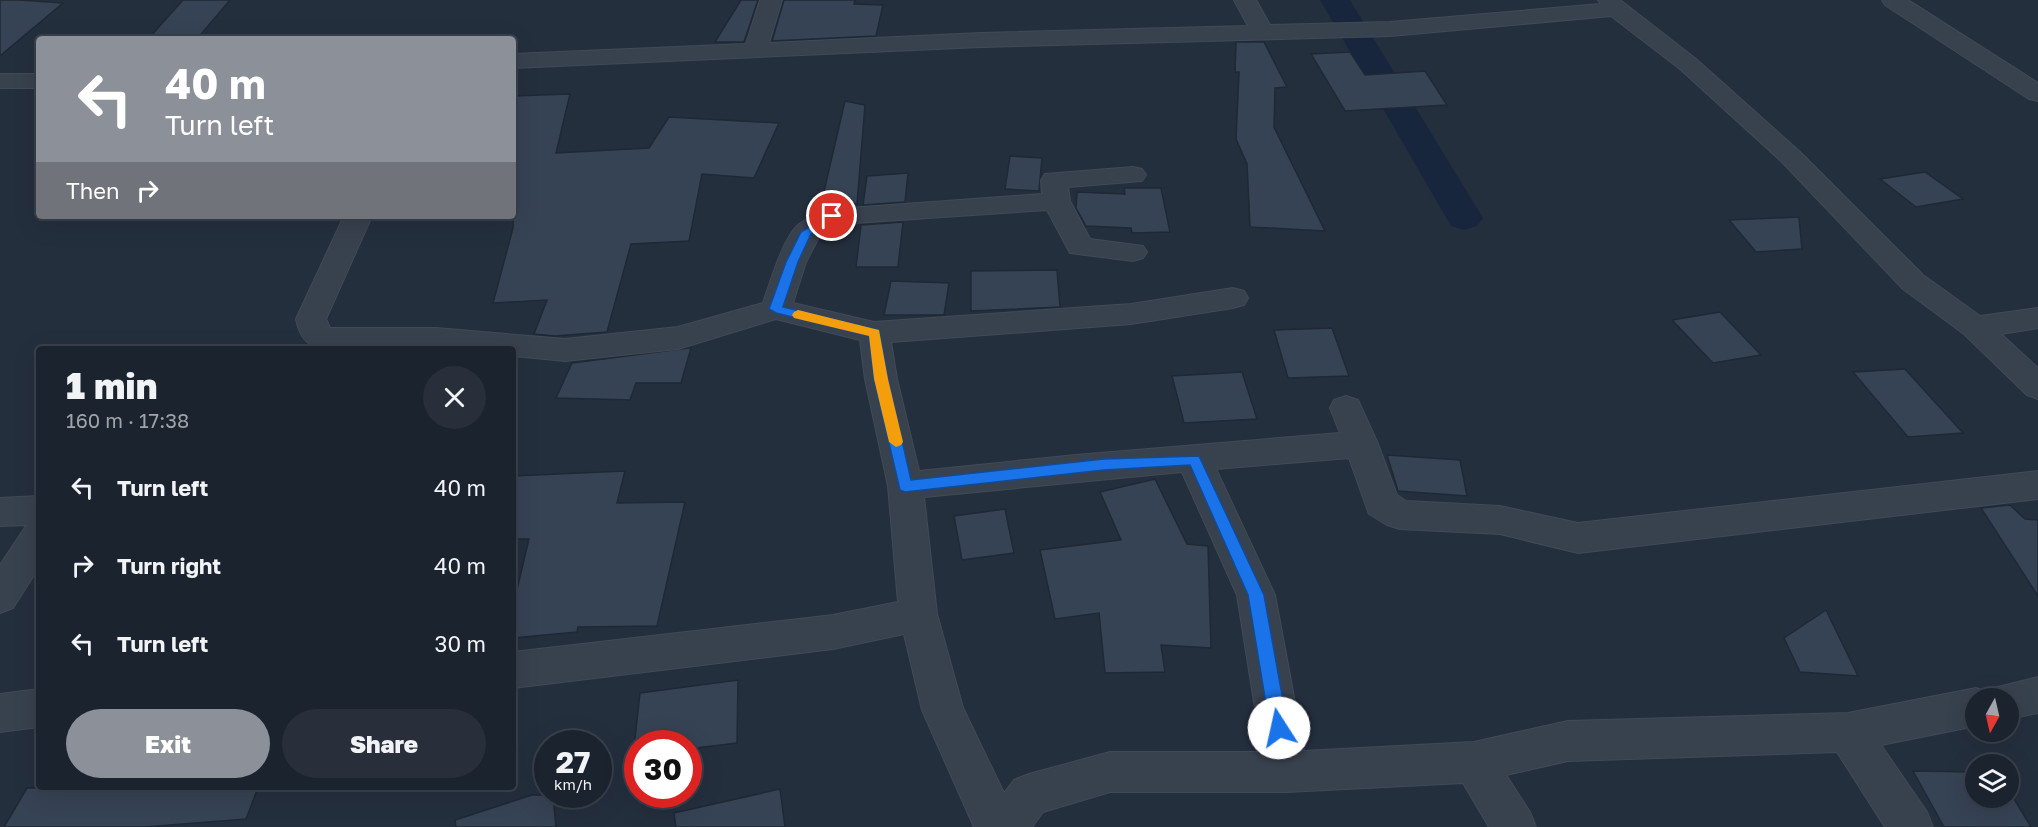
<!DOCTYPE html>
<html lang="en">
<head>
<meta charset="utf-8">
<style>
  :root { --surface:#1b232e; --page:#282f3a; --text:#f1f3f6; --muted:#a0a4aa; --line:#39404a; --accent:#8c9099 }
  body { margin:0; font-family:"Golos Text",sans-serif; background:var(--page); color:var(--text); height:100vh; display:flex; flex-direction:column; font-size:22px; white-space:nowrap }
  * { box-sizing:border-box; margin:0 }
  p { font-size:20px; color:var(--muted) }
  .icon { flex:none; width:33px; height:33px; fill:none; stroke:currentColor; stroke-width:2; stroke-linecap:round; stroke-linejoin:round }
  .map { position:relative; flex:1; overflow:hidden }
  .drawer { position:absolute; left:36px; top:346px; width:480px; height:444px; display:flex; flex-direction:column; background:var(--surface); border-radius:6px; box-shadow:0 6px 24px #0002,0 0 0 2px var(--line) }
  .drawer>* { flex:none }
  .banner { position:absolute; left:36px; top:36px; width:480px; height:183px; border-radius:6px; box-shadow:0 6px 24px #0002,0 0 0 2px var(--line); background:#8c9099; color:#fff; overflow:hidden }
  .needle { width:39px; rotate:188deg }
  .fabs { position:absolute; left:1965px; top:688px; display:grid; gap:12px }
  .fabs a { display:grid; place-items:center; width:54px; height:54px; border-radius:50%; background:var(--surface); box-shadow:0 6px 24px #0002,0 0 0 2px var(--line); font-size:30px }
  .speed { position:absolute; left:534px; top:730px; display:flex; gap:12px; font-size:30px; font-weight:700; text-align:center }
  .speed>* { display:grid; place-content:center; width:78px; height:78px; border-radius:50%; background:var(--surface); box-shadow:0 6px 24px #0002,0 0 0 2px var(--line); line-height:1 }
  .speed small { font-size:15px; font-weight:400 }
  .speed .limit { border:9px solid #d22; background:#fff; color:#111 }
  .pin { position:absolute; display:grid; place-items:center; width:51px; height:51px; color:#fff; margin:-26px; border:3px solid #fff; border-radius:50%; box-shadow:0 2px 6px #0007 }
  .me { position:absolute; width:66px; margin:-33px; rotate:350deg; stroke-linejoin:round; filter:drop-shadow(0 0 4px #0008) }
  .turn { display:flex; align-items:center; gap:21px; height:126px; padding:0 30px; font-size:27px }
  .turn .icon { width:78px; height:78px; stroke-width:2.5 }
  .turn b { display:block; font-size:42px; line-height:51px }
  .then { display:flex; align-items:center; height:57px; padding:0 30px; background:#0003; gap:12px; font-size:22px }
  .round { display:grid; place-items:center; flex:none; width:63px; height:63px; border-radius:32px; background:var(--page) }
  .head { display:flex; align-items:center; justify-content:space-between; height:102px; padding:0 30px }
  h1 { font-size:36px; font-weight:800; line-height:45px }
  .primary-button { display:flex; gap:12px; margin-top:auto; padding:12px 30px }
  .primary-button a { flex:1; height:69px; border-radius:36px; background:var(--accent); color:#fff; font-size:24px; font-weight:800; line-height:69px; text-align:center }
  .primary-button a+a { background:var(--page); color:var(--text) }
  ul { padding:0; list-style:none }
  li { display:flex; align-items:center; gap:18px; height:78px; padding:0 30px }
  li div { flex:1 }
  li b { display:block; font-size:22px }
  li em { font-style:normal }
  .map>svg:first-child { display:block }
  .lines { fill:none; stroke-linecap:round; stroke-linejoin:round }
  .canal { fill:#17263c; fill-rule:evenodd }
  .building { fill:#364354; stroke:#1f2835; stroke-width:1.5 }
  .minor-casing { stroke:#414a57; stroke-width:2 }
  .minor { fill:#38414e; fill-rule:evenodd }
  .route { fill:#1a73e8; stroke:#114b97; stroke-width:1.5 }
  .slow { fill:#f59e0b }
</style>
</head>
<body>
<div class="map">
<svg width="2038" height="827" viewBox="0 0 2038 827">
  <rect width="100%" height="100%" fill="#242f3e"/>
  <g class="lines">
    <path class="canal" d="M 1320,0 L 1350,0 L 1483,218 L 1477,226 L 1464,230 L 1451,226 Z"/>
  </g>
  <g class="building">
    <path d="M 0,0 L 20,0 L 63,3 L 0,56 Z"/>
    <path d="M 183,0 L 230,0 L 197,39 L 148,39 Z"/>
    <path d="M 741,0 L 758,0 L 744,42 L 715,42 Z"/>
    <path d="M 784,0 L 855,0 L 854,4 L 883,5 L 876,36 L 772,41 Z"/>
    <path d="M 1236,42 L 1264,42 L 1287,87 L 1275,88 L 1274,127 L 1325,231 L 1250,227 L 1247,164 L 1236,139 L 1239,72 L 1235,72 Z"/>
    <path d="M 1350,52 L 1365,75 L 1425,71 L 1447,105 L 1345,111 L 1311,54 Z"/>
    <path d="M 570,94 L 556,153 L 649,148 L 669,117 L 779,123 L 754,178 L 702,174 L 689,241 L 631,244 L 607,332 L 555,336 L 534,334 L 547,300 L 493,303 L 513,228 L 513,96 Z"/>
    <path d="M 845,101 L 865,105 L 857,204 L 821,204 Z"/>
    <path d="M 1010,156 L 1042,158 L 1039,191 L 1005,189 Z"/>
    <path d="M 1925,172 L 1963,199 L 1916,207 L 1880,179 Z"/>
    <path d="M 908,173 L 905,202 L 863,205 L 867,176 Z"/>
    <path d="M 1124,188 L 1161,188 L 1170,232 L 1132,233 L 1131,228 L 1086,226 L 1076,208 L 1077,192 L 1125,194 Z"/>
    <path d="M 1799,217 L 1802,249 L 1756,252 L 1729,220 Z"/>
    <path d="M 903,222 L 898,267 L 856,267 L 861,225 Z"/>
    <path d="M 1057,270 L 1060,307 L 971,311 L 971,271 Z"/>
    <path d="M 891,281 L 949,283 L 944,315 L 884,315 Z"/>
    <path d="M 1720,312 L 1761,355 L 1713,363 L 1672,320 Z"/>
    <path d="M 1332,328 L 1349,376 L 1288,378 L 1274,330 Z"/>
    <path d="M 688,348 L 691,348 L 681,383 L 636,383 L 630,400 L 556,398 L 572,363 Z"/>
    <path d="M 1905,369 L 1963,433 L 1908,437 L 1853,372 Z"/>
    <path d="M 1242,372 L 1257,419 L 1184,423 L 1172,376 Z"/>
    <path d="M 1387,455 L 1460,460 L 1467,496 L 1398,491 Z"/>
    <path d="M 625,471 L 617,503 L 685,502 L 657,626 L 578,627 L 577,632 L 513,638 L 513,606 L 529,539 L 513,539 L 513,476 Z"/>
    <path d="M 1155,479 L 1187,544 L 1208,546 L 1211,648 L 1161,645 L 1165,672 L 1105,673 L 1099,613 L 1055,619 L 1040,550 L 1121,540 L 1100,492 Z"/>
    <path d="M 2010,505 L 2025,519 L 2038,520 L 2038,596 L 1981,508 Z"/>
    <path d="M 1005,509 L 1014,553 L 962,560 L 954,516 Z"/>
    <path d="M 1826,610 L 1858,676 L 1800,672 L 1784,638 Z"/>
    <path d="M 738,680 L 737,743 L 688,749 L 688,744 L 638,744 L 638,756 L 633,757 L 640,693 Z"/>
    <path d="M 1913,771 L 1976,772 L 1976,798 L 2008,798 L 2008,789 L 2031,827 L 1944,827 Z"/>
    <path d="M 27,788 L 258,788 L 246,819 L 145,827 L 4,827 Z"/>
    <path d="M 780,789 L 785,827 L 676,827 L 674,813 Z"/>
    <path d="M 532,795 L 553,795 L 556,827 L 456,827 L 455,820 Z"/>
  </g>
  <g class="lines">
    <g class="minor-casing">
      <g id="minor">
        <path d="M 760,0 L 782,0 L 769,43 L 981,33 L 1248,26 L 1234,0 L 1256,0 L 1270,25 L 1390,22 L 1601,4 L 1598,0 L 1620,0 L 1696,59 L 1799,151 L 1923,275 L 1980,316 L 2038,308 L 2038,328 L 2001,334 L 2038,368 L 2038,399 L 2027,395 L 1964,334 L 1903,289 L 1781,161 L 1680,69 L 1611,16 L 1390,36 L 981,47 L 513,68 L 513,54 L 746,44 Z"/>
        <path d="M 1882,0 L 1908,0 L 2038,83 L 2038,101 L 2029,99 L 1885,5 Z"/>
        <rect x="0" y="74" width="39" height="14"/>
        <path d="M 1133,167 L 1142,169 L 1146,175 L 1142,181 L 1068,187 L 1070,201 L 1090,239 L 1143,246 L 1147,252 L 1143,258 L 1133,261 L 1070,253 L 1047,210 L 839,224 L 819,237 L 806,262 L 793,303 L 874,322 L 1131,304 L 1233,288 L 1244,291 L 1248,298 L 1244,305 L 1233,308 L 1131,324 L 891,342 L 897,379 L 919,471 L 1076,455 L 1340,433 L 1330,408 L 1334,400 L 1346,396 L 1358,400 L 1378,444 L 1397,495 L 1406,501 L 1500,506 L 1578,523 L 2038,471 L 2038,499 L 1578,553 L 1500,534 L 1400,529 L 1387,525 L 1369,514 L 1349,458 L 1216,469 L 1275,595 L 1304,751 L 1474,742 L 1568,721 L 1848,713 L 1976,688 L 1991,694 L 1994,688 L 2038,677 L 2038,713 L 2008,719 L 2008,699 L 1976,699 L 1976,726 L 1881,745 L 1927,812 L 1933,827 L 1885,827 L 1837,752 L 1568,761 L 1506,775 L 1530,812 L 1536,827 L 1489,827 L 1463,783 L 1287,792 L 1110,792 L 1043,812 L 1032,827 L 974,827 L 922,710 L 904,634 L 833,649 L 513,688 L 513,652 L 833,615 L 898,602 L 888,486 L 865,379 L 860,340 L 776,319 L 678,349 L 565,361 L 513,356 L 513,350 L 322,350 C 306,345 299,335 296,319 L 344,216 L 372,216 L 326,319 L 330,328 L 436,328 L 565,339 L 678,327 L 763,303 C 770,283 783,238 798,225 C 805,219 815,215 822,210 L 1042,194 L 1041,180 L 1045,174 ZM 1182,472 L 1237,595 L 1262,752 L 1110,752 L 1029,774 L 1014,780 L 1004,793 L 963,708 L 937,614 L 924,497 Z"/>
        <path d="M 39,496 L 39,567 L 13,608 L 0,613 L 0,565 L 26,526 L 29,525 L 0,526 L 0,498 Z"/>
        <path d="M 39,689 L 39,727 L 0,732 L 0,694 Z"/>
      </g>
    </g>
    <use href="#minor" class="minor"/>
  </g>
  <path class="route" d="M 832,213 L 837,216 L 836,219 L 811,234 L 798,262 L 783,307 L 879,330 L 888,379 L 911,480 L 1104,459 L 1199,456 L 1264,595 L 1288,728 L 1285,733 L 1279,736 L 1273,733 L 1270,728 L 1248,595 L 1190,465 L 1104,470 L 905,492 L 900,490 L 874,379 L 869,336 L 776,313 L 769,309 L 786,262 L 801,232 Z"/>
  <path class="slow" d="M 798,310 L 879,330 L 888,379 L 903,442 L 901,445 L 896,447 L 889,442 L 874,379 L 869,336 L 794,318 L 792,315 L 794,312 Z"/>
</svg>
<div class="fabs">
<a><svg class="needle" viewBox="-14 -14 28 28"><path d="M0-13l5 13h-10z" fill="#e53935"/><path d="M0 13l5-13h-10z" fill="#a0a4aa"/></svg></a>
<a><svg class="icon" aria-label="layers" viewBox="0 0 24 24"><path d="M12 4l9 5-9 5-9-5zM3 14l9 5 9-5"/></svg></a>
</div>
<div class="speed"><div>27<small>km/h</small></div><div class="limit">30</div></div>
<div class="pin" style="left:832px;top:216px;background:#d93025"><svg class="icon" aria-label="arrive" viewBox="0 0 24 24"><path d="M6 21V4h12l-3 4 3 4H6"/></svg></div>
<svg class="me" style="left:1279px;top:728px" viewBox="-20 -20 40 40"><circle r="19" fill="#fff"/><path d="M0-13L10 11 0 6-10 11z" fill="#1a73e8"/></svg>
<div class="banner">
<div class="turn"><svg class="icon" aria-label="left" viewBox="0 0 24 24"><path d="M17 20v-9H6M10 6l-5 5 5 5"/></svg><div><b>40 m</b>Turn left</div></div>
<div class="then">Then<svg class="icon" aria-label="right" viewBox="0 0 24 24"><path d="M7 20v-9h11M14 6l5 5-5 5"/></svg></div>
</div>
<section class="drawer">
<div class="head"><div><h1>1 min</h1><p>160 m · 17:38</p></div><a class="round"><svg class="icon" aria-label="close" viewBox="0 0 24 24"><path d="M6 6l12 12M18 6L6 18"/></svg></a></div>
<ul>
<li><svg class="icon" aria-label="left" viewBox="0 0 24 24"><path d="M17 20v-9H6M10 6l-5 5 5 5"/></svg><div><b>Turn left</b></div><em>40 m</em></li>
<li><svg class="icon" aria-label="right" viewBox="0 0 24 24"><path d="M7 20v-9h11M14 6l5 5-5 5"/></svg><div><b>Turn right</b></div><em>40 m</em></li>
<li><svg class="icon" aria-label="left" viewBox="0 0 24 24"><path d="M17 20v-9H6M10 6l-5 5 5 5"/></svg><div><b>Turn left</b></div><em>30 m</em></li>
</ul>
<div class="primary-button"><a>Exit</a><a>Share</a></div>
</section>
</div>
</body>
</html>
